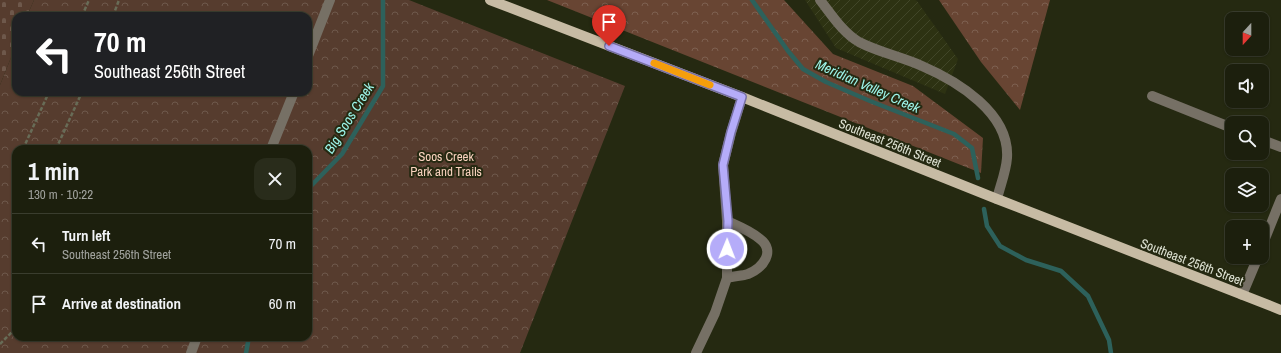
<!DOCTYPE html>
<html lang="en">
<head>
<meta charset="utf-8">
<style>
  :root { --surface:#1c1f0d; --page:#292c1b; --text:#f1f3f6; --muted:#a0a29d; --line:#3a3d2e }
  body { margin:0; font-family:"Archivo Narrow",sans-serif; background:var(--page); color:var(--text); height:100vh; display:flex; flex-direction:column; font-size:15px; white-space:nowrap }
  * { box-sizing:border-box; margin:0 }
  p { font-size:13px; color:var(--muted) }
  .icon { flex:none; width:22px; height:22px; fill:none; stroke:currentColor; stroke-width:2; stroke-linecap:round; stroke-linejoin:round }
  .map { position:relative; flex:1; overflow:hidden }
  .side { position:absolute; left:12px; top:145px; width:300px; height:196px; display:flex; flex-direction:column; background:var(--surface); border-radius:12px; box-shadow:0 1px 3px #0004,0 0 0 1px var(--line) }
  .side>* { flex:none }
  .guide { position:absolute; left:12px; top:12px; width:300px; height:84px; border-radius:12px; box-shadow:0 1px 3px #0004,0 0 0 1px var(--line); background:#202124; color:#fff; overflow:hidden }
  .needle { width:26px; rotate:201deg }
  .buttons { position:absolute; left:1225px; top:12px; display:grid; gap:8px }
  .buttons a { display:grid; place-items:center; width:44px; height:44px; border-radius:8px; background:var(--surface); box-shadow:0 1px 3px #0004,0 0 0 1px var(--line); font-size:20px }
  .pin { position:absolute; display:grid; place-items:center; width:34px; height:34px; color:#fff; margin:-41px -17px; border-radius:50% 50% 50% 0; rotate:-45deg; box-shadow:0 0 4px #0007 }
  .pin .icon { rotate:45deg }
  .me { position:absolute; width:44px; margin:-22px; rotate:1deg; stroke-linejoin:round; filter:drop-shadow(0 0 3px #0008) }
  .turn { display:flex; align-items:center; gap:14px; height:84px; padding:0 16px; font-size:18px }
  .turn .icon { width:52px; height:52px; stroke-width:2.5 }
  .turn b { display:block; font-size:28px; line-height:34px }
  .round { display:grid; place-items:center; flex:none; width:42px; height:42px; border-radius:12px; background:var(--page) }
  .summary { display:flex; align-items:center; justify-content:space-between; height:68px; padding:0 16px }
  h1 { font-size:24px; font-weight:700; line-height:30px }
  ul { padding:0; list-style:none }
  li { display:flex; align-items:center; gap:12px; height:60px; padding:0 16px; border-top:1px solid var(--line) }
  li div { flex:1 }
  li b { display:block; font-size:15px }
  li em { font-style:normal }
  .map>svg:first-child { display:block }
  .industrial { fill:url(#industrial-furrows) }
  .forest { fill:url(#forest-crowns) }
  .cemetery { fill:url(#cemetery-stones) }
  .park { fill:url(#park-crowns); fill-rule:evenodd }
  .lines { fill:none; stroke-linecap:round; stroke-linejoin:round }
  .stream { stroke:#2d615b; stroke-width:4.5 }
  .path { stroke:#686c57; stroke-width:2.5; stroke-dasharray:4 2; stroke-linecap:butt }
  .minor { stroke:#767065; stroke-width:10 }
  .major { stroke:#c7bba4; stroke-width:10 }
  .route-casing { stroke:#7670a2; stroke-width:10 }
  .route { stroke:#b5acf9; stroke-width:7 }
  .slow { stroke:#f59e0b; stroke-width:7 }
  .labels { text-anchor:middle; dominant-baseline:central; stroke-width:4; stroke-linejoin:round; paint-order:stroke }
  .street-label { font-size:13px; fill:#dee2d3; stroke:#252911 }
  .park-label { font-size:13px; fill:#fad3bf; stroke:#252911 }
  .water-label { font-size:14px; font-style:italic; fill:#9df5ea; stroke:#252911 }
</style>
</head>
<body>
<div class="map">
<svg width="1281" height="353" viewBox="0 0 1281 353">
  <defs>
    <pattern id="industrial-furrows" width="10" height="10" patternUnits="userSpaceOnUse"><rect width="10" height="10" fill="#2d3212"/><path d="M-1 1l2-2M0 10L10 0M9 11l2-2" fill="none" stroke="#414628"/></pattern>
    <pattern id="forest-crowns" width="20" height="18" patternUnits="userSpaceOnUse"><rect width="20" height="18" fill="#684533"/><path d="M2 6a3 3 0 1 1 6 0M12 15a3 3 0 1 1 6 0" fill="none" stroke="#7d6050"/></pattern>
    <pattern id="cemetery-stones" width="16" height="16" patternUnits="userSpaceOnUse"><rect width="16" height="16" fill="#563c2e"/><path d="M2 7V4a2 2 0 0 1 4 0v3zM10 15v-3a2 2 0 0 1 4 0v3z" fill="#6e584b"/></pattern>
    <pattern id="park-crowns" width="20" height="18" patternUnits="userSpaceOnUse"><rect width="20" height="18" fill="#563c2e"/><path d="M2 6a3 3 0 1 1 6 0M12 15a3 3 0 1 1 6 0" fill="none" stroke="#6e584b"/></pattern>
  </defs>
  <rect width="100%" height="100%" fill="#252911"/>
  <path class="industrial" d="M 805,0 L 915,0 L 917,1 L 958,59 L 945,94 L 836,48 Z"/>
  <g class="forest">
    <path d="M 547,0 L 784,0 L 833,54 L 913,86 L 983,138 L 981,173 Z"/>
    <path d="M 939,0 L 1050,0 L 1020,110 L 981,62 Z"/>
  </g>
  <path class="cemetery" d="M 0,0 L 34,0 L 27,16 L 16,16 L 16,45 L 0,85 Z"/>
  <path class="park" d="M 34,0 L 409,0 L 625,86 L 520,353 L 0,353 L 0,85 L 16,45 L 16,92 L 308,92 L 308,16 L 27,16 ZM 16,149 L 308,149 L 308,337 L 16,337 Z"/>
  <g class="lines">
    <g class="stream">
      <path d="M 752,0 L 788,51 L 803,69 L 826,82 L 870,101 L 954,134 L 972,148 L 978,178"/>
      <path d="M 308,189 L 342,154 L 383,86 L 383,0"/>
      <path d="M 984,209 L 987,226 L 1000,246 L 1026,260 L 1061,271 L 1088,296 L 1109,340 L 1111,353"/>
      <path d="M 246,353 L 249,337"/>
    </g>
    <g class="path">
      <path d="M 82,16 L 89,0"/>
      <path d="M 113,16 L 119,0"/>
      <path d="M 23,149 L 49,92"/>
      <path d="M 56,149 L 82,92"/>
      <path d="M 16,165 L 14,170 L 13,201 L 16,206"/>
      <path d="M 0,344 L 16,328"/>
    </g>
    <g class="minor">
      <path d="M 820,0 C 831,14 843,33 859,42 C 878,52 902,57 922,66 C 957,81 1010,113 1007,158 C 1006,172 1000,186 997,199"/>
      <path d="M 308,56 L 330,0"/>
      <path d="M 1152,96 L 1232,128"/>
      <path d="M 1262,140 L 1281,147"/>
      <path d="M 271,149 L 294,92"/>
      <path d="M 1262,246 L 1281,199"/>
      <path d="M 727,278 C 734,276 742,276 748,274 C 763,268 776,251 760,239 C 751,231 738,226 727,221"/>
      <path d="M 1242,295 L 1258,257"/>
      <path d="M 191,353 L 197,337"/>
      <path d="M 696,353 L 715,313 L 727,278 L 727,221 L 723,165 L 731,133 L 742,97"/>
    </g>
    <path class="major" d="M 490,0 L 742,97 L 997,199 L 1281,310"/>
  </g>
  <g class="lines">
    <g class="route-casing">
      <path id="route" d="M 609,46 L 742,97 L 731,132 L 723,165 L 728,221 L 727,249"/>
    </g>
    <use href="#route" class="route"/>
    <path class="slow" d="M 654,63 L 710,85"/>
  </g>
  <g class="labels">
    <g class="street-label">
      <text transform="translate(890 143) rotate(22)">Southeast 256th Street</text>
      <text transform="translate(1192 262) rotate(21)">Southeast 256th Street</text>
    </g>
    <g class="park-label">
      <text x="446" y="156">Soos Creek<tspan x="446" dy="15">Park and Trails</tspan></text>
    </g>
    <g class="water-label">
      <text transform="translate(868 86) rotate(24)">Meridian Valley Creek</text>
      <text transform="translate(349 118) rotate(-58)">Big Soos Creek</text>
    </g>
  </g>
</svg>
<div class="buttons">
<a><svg class="needle" viewBox="-14 -14 28 28"><path d="M0-13l5 13h-10z" fill="#e53935"/><path d="M0 13l5-13h-10z" fill="#a0a29d"/></svg></a>
<a><svg class="icon" aria-label="sound" viewBox="0 0 24 24"><path d="M4 9h4l5-4v14l-5-4H4zM17 9q2 3 0 6"/></svg></a>
<a><svg class="icon" aria-label="search" viewBox="0 0 24 24"><circle cx="10" cy="10" r="6"/><path d="M15 15l6 6"/></svg></a>
<a><svg class="icon" aria-label="layers" viewBox="0 0 24 24"><path d="M12 4l9 5-9 5-9-5zM3 14l9 5 9-5"/></svg></a>
<a>+</a>
</div>
<div class="pin" style="left:609px;top:46px;background:#d93025"><svg class="icon" aria-label="arrive" viewBox="0 0 24 24"><path d="M6 21V4h12l-3 4 3 4H6"/></svg></div>
<svg class="me" style="left:727px;top:249px" viewBox="-20 -20 40 40"><circle r="17" fill="#b5acf9" stroke="#fff" stroke-width="3"/><path d="M0-11L8 9 0 5-8 9z" fill="#fff"/></svg>
<div class="guide">
<div class="turn"><svg class="icon" aria-label="left" viewBox="0 0 24 24"><path d="M17 20v-9H6M10 6l-5 5 5 5"/></svg><div><b>70 m</b>Southeast 256th Street</div></div>
</div>
<section class="side">
<div class="summary"><div><h1>1 min</h1><p>130 m · 10:22</p></div><a class="round"><svg class="icon" aria-label="close" viewBox="0 0 24 24"><path d="M6 6l12 12M18 6L6 18"/></svg></a></div>
<ul>
<li><svg class="icon" aria-label="left" viewBox="0 0 24 24"><path d="M17 20v-9H6M10 6l-5 5 5 5"/></svg><div><b>Turn left</b><p>Southeast 256th Street</p></div><em>70 m</em></li>
<li><svg class="icon" aria-label="arrive" viewBox="0 0 24 24"><path d="M6 21V4h12l-3 4 3 4H6"/></svg><div><b>Arrive at destination</b></div><em>60 m</em></li>
</ul>
</section>
</div>
</body>
</html>
